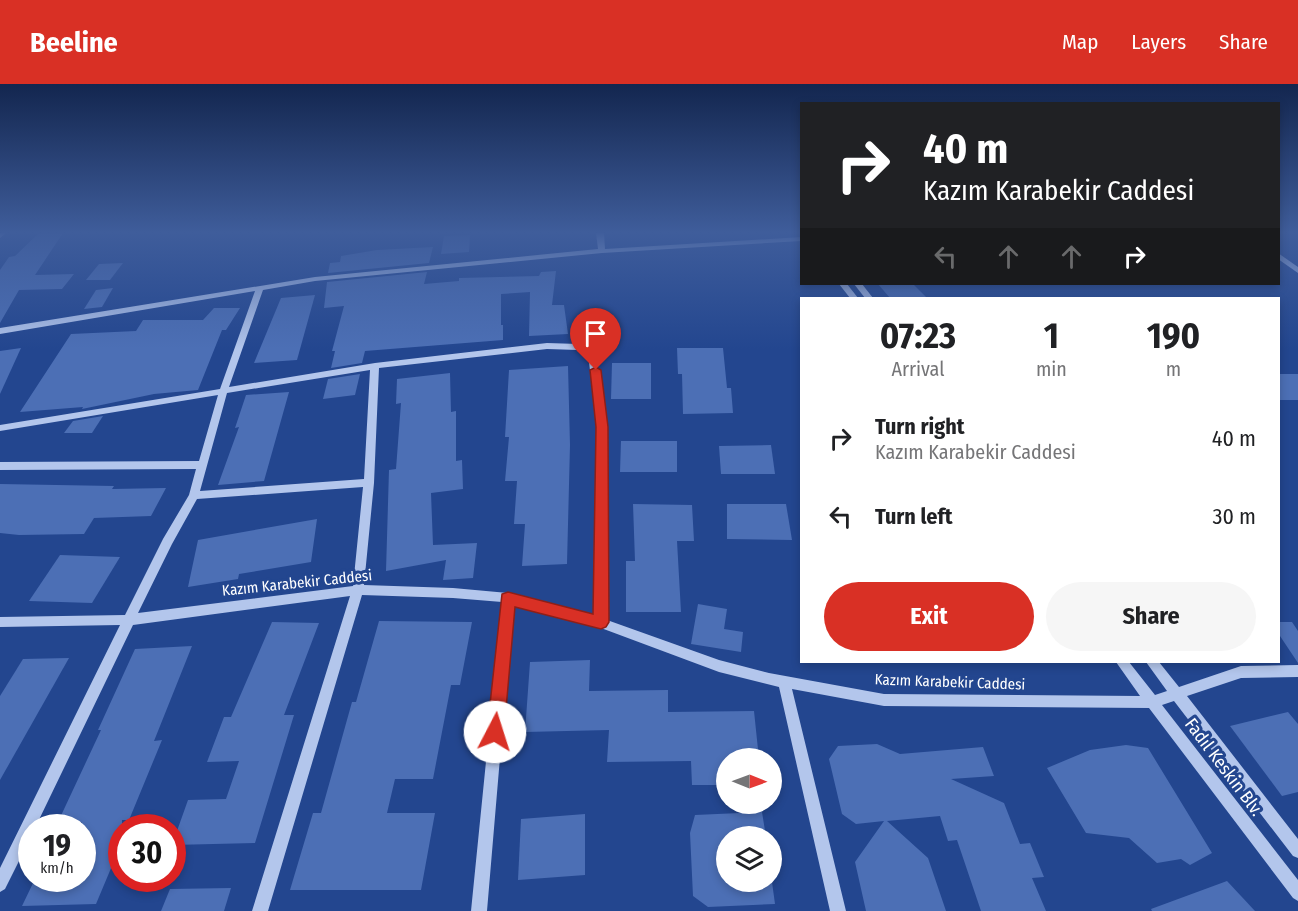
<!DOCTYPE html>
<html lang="en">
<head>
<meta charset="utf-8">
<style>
  :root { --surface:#fff; --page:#f6f6f6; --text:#202124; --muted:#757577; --accent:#d93025 }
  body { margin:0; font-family:"Fira Sans Condensed",sans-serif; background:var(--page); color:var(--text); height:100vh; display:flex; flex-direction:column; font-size:22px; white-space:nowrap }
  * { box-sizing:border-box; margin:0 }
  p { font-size:20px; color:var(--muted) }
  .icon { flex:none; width:33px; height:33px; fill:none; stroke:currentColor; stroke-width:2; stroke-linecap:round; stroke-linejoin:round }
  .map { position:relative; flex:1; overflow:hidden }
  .details { position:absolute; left:800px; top:213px; width:480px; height:366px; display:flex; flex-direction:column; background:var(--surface); border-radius:0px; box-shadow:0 3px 9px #0003 }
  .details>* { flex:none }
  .hud { position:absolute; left:800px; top:18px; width:480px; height:183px; border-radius:0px; box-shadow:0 3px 9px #0003; background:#202124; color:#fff; overflow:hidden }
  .needle { width:39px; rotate:91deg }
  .tools { position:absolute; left:716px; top:664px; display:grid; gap:12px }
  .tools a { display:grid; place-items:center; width:66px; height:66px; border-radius:50%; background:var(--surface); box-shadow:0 3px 9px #0003; font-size:30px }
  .speed { position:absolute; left:18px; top:730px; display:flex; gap:12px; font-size:30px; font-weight:700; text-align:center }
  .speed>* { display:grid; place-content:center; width:78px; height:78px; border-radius:50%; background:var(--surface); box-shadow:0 3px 9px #0003; line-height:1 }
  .speed small { font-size:15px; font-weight:400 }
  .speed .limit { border:9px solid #d22; background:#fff; color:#111 }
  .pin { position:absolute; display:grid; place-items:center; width:51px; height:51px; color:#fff; margin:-62px -26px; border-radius:50% 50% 50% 0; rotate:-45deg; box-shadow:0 0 6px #0007 }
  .pin .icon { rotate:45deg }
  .me { position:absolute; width:66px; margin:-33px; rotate:5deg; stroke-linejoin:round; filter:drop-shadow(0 0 4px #0008) }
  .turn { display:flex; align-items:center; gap:21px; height:126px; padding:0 24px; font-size:27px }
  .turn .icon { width:78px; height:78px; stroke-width:2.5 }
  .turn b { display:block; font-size:42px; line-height:51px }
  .lanes { display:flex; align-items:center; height:57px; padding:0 24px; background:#0003; justify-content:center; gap:30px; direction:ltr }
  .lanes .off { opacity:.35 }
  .eta { display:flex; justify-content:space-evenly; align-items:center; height:102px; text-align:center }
  .eta b { font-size:36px; font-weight:700; line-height:42px }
  .button { display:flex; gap:12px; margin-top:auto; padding:12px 24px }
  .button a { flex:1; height:69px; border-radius:36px; background:var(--accent); color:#fff; font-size:24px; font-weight:700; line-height:69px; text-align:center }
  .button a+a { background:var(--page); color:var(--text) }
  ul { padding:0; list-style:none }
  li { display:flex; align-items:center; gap:18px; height:78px; padding:0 24px }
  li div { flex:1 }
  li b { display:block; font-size:22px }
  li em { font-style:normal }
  header { display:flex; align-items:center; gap:36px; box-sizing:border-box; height:84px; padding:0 30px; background:var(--accent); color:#fff }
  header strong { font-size:28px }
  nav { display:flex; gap:33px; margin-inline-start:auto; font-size:21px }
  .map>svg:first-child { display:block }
  .building { fill:#4c6fb5 }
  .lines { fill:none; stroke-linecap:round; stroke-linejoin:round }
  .minor { fill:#b3c6ec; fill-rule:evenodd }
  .route { fill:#d93025; stroke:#8d1f18; stroke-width:1.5 }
  .labels { text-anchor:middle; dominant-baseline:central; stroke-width:6; stroke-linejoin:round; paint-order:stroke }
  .street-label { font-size:15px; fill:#fff; stroke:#23468f }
  .near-street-label { font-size:18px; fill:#fff; stroke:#23468f }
</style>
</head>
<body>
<header>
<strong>Beeline</strong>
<nav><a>Map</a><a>Layers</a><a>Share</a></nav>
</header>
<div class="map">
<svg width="1298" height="827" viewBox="0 0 1298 827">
  <rect width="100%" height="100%" fill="#23468f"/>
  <g class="building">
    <path d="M 39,149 L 63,149 L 35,191 L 74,190 L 62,205 L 19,206 L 0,239 L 0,186 L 9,173 L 15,172 Z"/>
    <path d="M 470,151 L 469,168 L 441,170 L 444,152 Z"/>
    <path d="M 433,163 L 429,179 L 328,189 L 330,179 L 340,178 L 341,172 L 377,166 Z"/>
    <path d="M 123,179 L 110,196 L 86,196 L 99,180 Z"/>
    <path d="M 556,187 L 552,221 L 564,221 L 568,250 L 529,252 L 530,208 L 501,210 L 501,241 L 503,241 L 503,256 L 365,267 L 362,279 L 331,284 L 335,267 L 332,267 L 344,222 L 324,224 L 327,198 L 427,188 L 424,200 L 459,197 L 459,194 L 539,192 L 541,188 Z"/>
    <path d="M 878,200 L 913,200 L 927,214 L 890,214 Z"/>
    <path d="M 113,204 L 102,223 L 84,225 L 96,206 Z"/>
    <path d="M 315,211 L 297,276 L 254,279 L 281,214 Z"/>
    <path d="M 214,224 L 240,224 L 226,246 L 222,246 L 198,306 L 154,310 L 82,325 L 83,323 L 20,328 L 71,250 L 136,247 L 143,236 L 203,236 Z"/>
    <path d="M 21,264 L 0,310 L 0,267 Z"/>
    <path d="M 677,264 L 723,264 L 727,304 L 731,304 L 733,329 L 683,330 L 682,290 L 678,290 Z"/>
    <path d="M 612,279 L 651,279 L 651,315 L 611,315 Z"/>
    <path d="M 568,282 L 570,361 L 567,480 L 522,482 L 525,440 L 514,440 L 517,397 L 505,397 L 509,353 L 505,353 L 509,286 Z"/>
    <path d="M 450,289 L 451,328 L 456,327 L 456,377 L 462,376 L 463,405 L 431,409 L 433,461 L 477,459 L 473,494 L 443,496 L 446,476 L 386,487 L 389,386 L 396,385 L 401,319 L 396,320 L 397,295 Z"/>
    <path d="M 360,290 L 355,311 L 323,315 L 328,295 Z"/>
    <rect x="1278" y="290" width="20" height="26"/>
    <path d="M 289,308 L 264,397 L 218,401 L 239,343 L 235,344 L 246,311 Z"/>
    <path d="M 103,332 L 92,349 L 64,349 L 73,337 Z"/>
    <path d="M 621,357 L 677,357 L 677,388 L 620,388 Z"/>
    <path d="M 771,361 L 775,390 L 721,390 L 719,362 Z"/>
    <path d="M 0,400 L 114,402 L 112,405 L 166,404 L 151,432 L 94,434 L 84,450 L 19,451 L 0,449 Z"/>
    <path d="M 633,420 L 692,421 L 694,457 L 677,457 L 681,528 L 626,528 L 626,477 L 635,477 Z"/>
    <path d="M 727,420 L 786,420 L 792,456 L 727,455 Z"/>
    <path d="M 317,435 L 311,478 L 239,490 L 238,495 L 188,503 L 198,456 Z"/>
    <path d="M 60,471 L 120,473 L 92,519 L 29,517 Z"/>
    <path d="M 698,520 L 727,525 L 724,545 L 743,548 L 741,568 L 691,560 Z"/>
    <path d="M 379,537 L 472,538 L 460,601 L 451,601 L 433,695 L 395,695 L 387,729 L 435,729 L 421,806 L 290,806 L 313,729 L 321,729 L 352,618 L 356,618 Z"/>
    <path d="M 272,538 L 319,539 L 284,631 L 294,631 L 255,759 L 172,761 L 188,716 L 226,715 L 239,677 L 207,678 L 224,633 L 231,633 Z"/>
    <path d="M 1278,538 L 1292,538 L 1298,547 L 1298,579 L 1278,549 Z"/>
    <path d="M 192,562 L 154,657 L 162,656 L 129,736 L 122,736 L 122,758 L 96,820 L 22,822 L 35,795 L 82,795 L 82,738 L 58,738 L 101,646 L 98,646 L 135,565 Z"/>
    <path d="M 69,574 L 0,696 L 0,612 L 23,575 Z"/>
    <path d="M 590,576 L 589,607 L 668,606 L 668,628 L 754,627 L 759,675 L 726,675 L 726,701 L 692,701 L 691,677 L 607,678 L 609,646 L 525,648 L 530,578 Z"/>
    <path d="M 1288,628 L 1298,640 L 1298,708 L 1282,712 L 1230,642 Z"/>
    <path d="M 877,660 L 900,670 L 983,663 L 994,692 L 951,695 L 1004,719 L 1020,760 L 1030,759 L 1044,793 L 1032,794 L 1046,827 L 981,827 L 957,756 L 948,757 L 940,732 L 887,737 L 928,774 L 946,827 L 866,827 L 855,778 L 884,737 L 856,740 L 842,730 L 829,675 L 838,662 Z"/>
    <path d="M 1126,661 L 1148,664 L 1212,769 L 1190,781 L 1181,775 L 1157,779 L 1129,754 L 1086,749 L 1047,684 L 1090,666 Z"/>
    <path d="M 762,728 L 766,753 L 726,753 L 726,798 L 772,798 L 775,820 L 708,823 L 693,812 L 690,749 L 695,731 Z"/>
    <path d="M 585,730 L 585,791 L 518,796 L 521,735 Z"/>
    <path d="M 1227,797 L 1255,827 L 1152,827 L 1151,825 Z"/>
    <path d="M 231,804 L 224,827 L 161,827 L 170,805 Z"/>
  </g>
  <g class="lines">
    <g class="minor">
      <path d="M 0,149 L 6,149 L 0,154 Z"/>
      <path d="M 596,149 L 604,149 L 605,165 L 801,153 L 801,157 L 602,169 L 315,197 L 263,206 L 229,303 L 375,279 L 547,259 L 579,260 L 595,266 L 607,343 L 607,536 L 719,576 L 769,589 L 884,610 L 1140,612 L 1116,578 L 1129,578 L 1155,611 L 1167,607 L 1146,578 L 1159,578 L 1179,603 L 1241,582 L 1298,581 L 1298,593 L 1241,594 L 1187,612 L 1298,755 L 1298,774 L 1293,772 L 1174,617 L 1162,621 L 1298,796 L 1298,817 L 1293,814 L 1149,624 L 884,622 L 792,605 L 846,827 L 830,827 L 779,603 L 719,588 L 601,544 L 513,520 L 487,827 L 471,827 L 502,518 L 453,514 L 362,511 L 268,827 L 252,827 L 350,512 L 133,541 L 35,744 L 32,744 L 32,751 L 5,805 L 0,808 L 0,784 L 120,541 L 0,543 L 0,533 L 125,531 L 163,455 L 189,411 L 196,385 L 0,386 L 0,378 L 199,377 L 218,311 L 0,347 L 0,341 L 220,305 L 255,207 L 0,250 L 0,244 L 315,193 L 598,165 ZM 547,265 L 578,266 L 588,270 L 597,343 L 595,532 L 508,509 L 453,504 L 364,501 L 374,399 L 379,284 ZM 370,286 L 364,395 L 200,407 L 227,309 ZM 363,403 L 353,502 L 138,529 L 172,460 L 197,415 Z"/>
      <path d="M 1278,169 L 1298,183 L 1298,189 L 1278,175 Z"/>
      <path d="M 839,200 L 847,200 L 858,214 L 850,214 Z"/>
      <path d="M 854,200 L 862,200 L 873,214 L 865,214 Z"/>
    </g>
  </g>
  <linearGradient id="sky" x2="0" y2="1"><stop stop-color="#13264f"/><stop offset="0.56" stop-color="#3f5d9b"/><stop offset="1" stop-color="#3f5d9b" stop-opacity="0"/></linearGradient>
  <rect width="1298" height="265" fill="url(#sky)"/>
  <path class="route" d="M 596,283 L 601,286 L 608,343 L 609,538 L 606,543 L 601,545 L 515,523 L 504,648 L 502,654 L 495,657 L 489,654 L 487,648 L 502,510 L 508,508 L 593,530 L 596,343 L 590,286 Z"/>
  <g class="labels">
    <g class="street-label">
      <text transform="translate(297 499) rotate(-6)">Kazım Karabekir Caddesi</text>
      <text transform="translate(950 598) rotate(2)">Kazım Karabekir Caddesi</text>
    </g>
    <g class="near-street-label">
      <text transform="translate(1224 683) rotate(53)">Fadıl Keskin Blv.</text>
    </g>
  </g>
</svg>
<div class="tools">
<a><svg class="needle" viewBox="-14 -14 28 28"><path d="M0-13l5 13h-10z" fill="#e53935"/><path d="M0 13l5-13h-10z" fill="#757577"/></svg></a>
<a><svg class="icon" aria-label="layers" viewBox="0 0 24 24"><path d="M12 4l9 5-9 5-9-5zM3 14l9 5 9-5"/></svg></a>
</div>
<div class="speed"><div>19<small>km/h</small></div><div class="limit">30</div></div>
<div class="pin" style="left:596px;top:286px;background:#d93025"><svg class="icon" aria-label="arrive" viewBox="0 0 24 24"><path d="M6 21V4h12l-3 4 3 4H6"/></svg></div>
<svg class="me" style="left:495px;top:648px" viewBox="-20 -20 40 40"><circle r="19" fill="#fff"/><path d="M0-13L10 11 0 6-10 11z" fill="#d93025"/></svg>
<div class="hud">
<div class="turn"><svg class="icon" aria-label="right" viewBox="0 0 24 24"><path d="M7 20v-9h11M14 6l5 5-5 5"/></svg><div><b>40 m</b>Kazım Karabekir Caddesi</div></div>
<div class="lanes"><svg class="icon off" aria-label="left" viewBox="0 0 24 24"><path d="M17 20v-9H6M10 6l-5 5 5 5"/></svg><svg class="icon off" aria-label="ahead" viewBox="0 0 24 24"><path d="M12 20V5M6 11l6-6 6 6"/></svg><svg class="icon off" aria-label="ahead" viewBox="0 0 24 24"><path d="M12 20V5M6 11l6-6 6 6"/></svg><svg class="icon" aria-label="right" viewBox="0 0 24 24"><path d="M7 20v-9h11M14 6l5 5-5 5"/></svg></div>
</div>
<section class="details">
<div class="eta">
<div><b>07:23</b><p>Arrival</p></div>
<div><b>1</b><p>min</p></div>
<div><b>190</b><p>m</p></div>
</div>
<ul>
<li><svg class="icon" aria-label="right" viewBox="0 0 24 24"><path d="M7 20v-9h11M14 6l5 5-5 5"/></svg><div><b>Turn right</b><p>Kazım Karabekir Caddesi</p></div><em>40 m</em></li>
<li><svg class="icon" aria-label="left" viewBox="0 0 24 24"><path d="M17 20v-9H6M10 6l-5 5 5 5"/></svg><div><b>Turn left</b></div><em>30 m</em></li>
</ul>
<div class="button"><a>Exit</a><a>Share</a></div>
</section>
</div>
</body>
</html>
